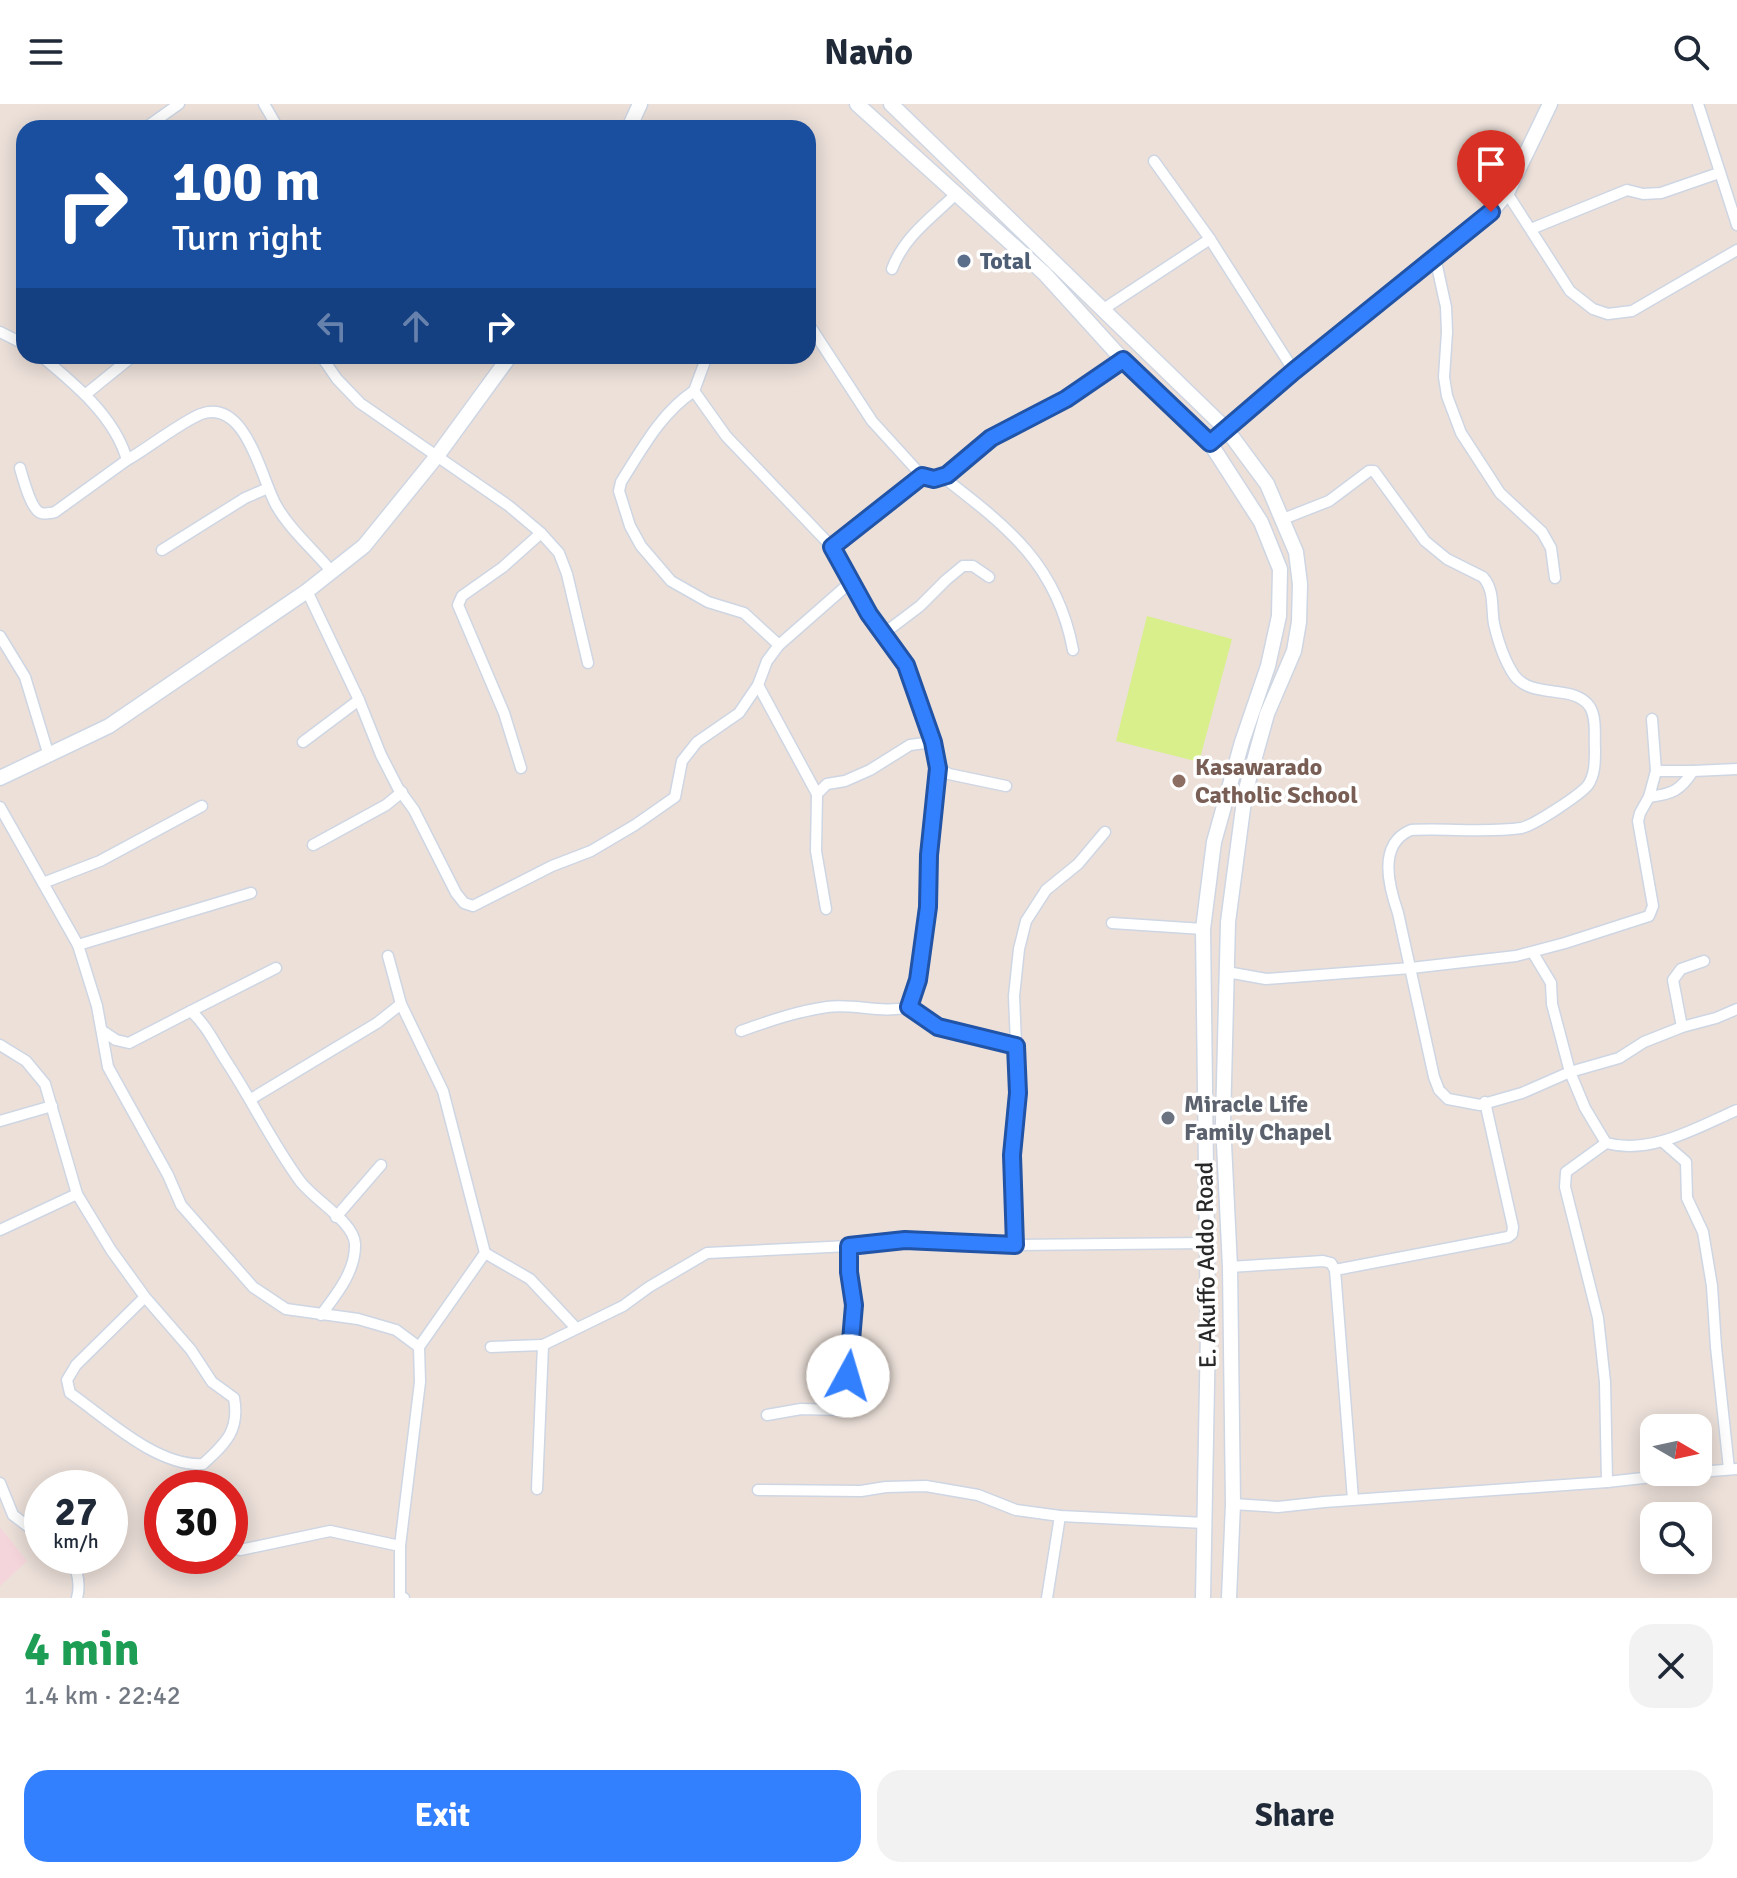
<!DOCTYPE html>
<html lang="en">
<head>
<meta charset="utf-8">
<style>
  :root { --surface:#fff; --page:#f2f2f3; --text:#1f2937; --muted:#747a83; --accent:#3380ff }
  body { margin:0; font-family:Signika,sans-serif; background:var(--page); color:var(--text); height:100vh; display:flex; flex-direction:column; font-size:30px; white-space:nowrap }
  * { box-sizing:border-box; margin:0 }
  p { font-size:26px; color:var(--muted) }
  .icon { flex:none; width:44px; height:44px; fill:none; stroke:currentColor; stroke-width:2; stroke-linecap:round; stroke-linejoin:round }
  .map { position:relative; height:1494px; overflow:hidden }
  .drawer { display:flex; flex-direction:column; background:var(--surface); flex:1 }
  .drawer>* { flex:none }
  .hud { position:absolute; left:16px; top:16px; width:800px; height:244px; border-radius:24px; box-shadow:0 4px 20px #0003; background:#1a4fa0; color:#fff; overflow:hidden }
  .needle { width:52px; rotate:99deg }
  .buttons { position:absolute; left:1640px; top:1310px; display:grid; gap:16px }
  .buttons a { display:grid; place-items:center; width:72px; height:72px; border-radius:16px; background:var(--surface); box-shadow:0 4px 20px #0003; font-size:40px }
  .speed { position:absolute; left:24px; top:1366px; display:flex; gap:16px; font-size:40px; font-weight:700; text-align:center }
  .speed>* { display:grid; place-content:center; width:104px; height:104px; border-radius:50%; background:var(--surface); box-shadow:0 4px 20px #0003; line-height:1 }
  .speed small { font-size:20px; font-weight:400 }
  .speed .limit { border:12px solid #d22; background:#fff; color:#111 }
  .pin { position:absolute; display:grid; place-items:center; width:68px; height:68px; color:#fff; margin:-82px -34px; border-radius:50% 50% 50% 0; rotate:-45deg; box-shadow:0 0 8px #0007 }
  .pin .icon { rotate:45deg }
  .me { position:absolute; width:88px; margin:-44px; rotate:6deg; stroke-linejoin:round; filter:drop-shadow(0 0 6px #0008) }
  .turn { display:flex; align-items:center; gap:28px; height:168px; padding:0 24px; font-size:36px }
  .turn .icon { width:104px; height:104px; stroke-width:2.5 }
  .turn b { display:block; font-size:56px; line-height:68px }
  .lanes { display:flex; align-items:center; height:76px; padding:0 24px; background:#0003; justify-content:center; gap:40px; direction:ltr }
  .lanes .off { opacity:.35 }
  .round { display:grid; place-items:center; flex:none; width:84px; height:84px; border-radius:24px; background:var(--page) }
  .overview { display:flex; align-items:center; justify-content:space-between; height:136px; padding:0 24px }
  h1 { font-size:48px; font-weight:800; line-height:60px; color:#1e9e55 }
  .cta { display:flex; gap:16px; margin-top:auto; padding:16px 24px }
  .cta a { flex:1; height:92px; border-radius:24px; background:var(--accent); color:#fff; font-size:32px; font-weight:800; line-height:92px; text-align:center }
  .cta a+a { background:var(--page); color:var(--text) }
  header { display:flex; justify-content:space-between; align-items:center; height:104px; padding:0 24px; background:var(--surface); font-size:36px; font-weight:800 }
  .map>svg:first-child { display:block }
  .medical { fill:#f4d5dc }
  .pitch { fill:#d8ef8b }
  .lines { fill:none; stroke-linecap:round; stroke-linejoin:round }
  .street-casing { stroke:#ced6e3; stroke-width:13 }
  .secondary-casing { stroke:#ced6e3; stroke-width:17 }
  .street { stroke:#fff; stroke-width:10 }
  .secondary { stroke:#fff; stroke-width:14 }
  .route-casing { stroke:#2153a6; stroke-width:20 }
  .route { stroke:#3380ff; stroke-width:14 }
  .service-dot { fill:#5c6f8a; stroke:#fff; stroke-width:3 }
  .education-dot { fill:#8d6e63; stroke:#fff; stroke-width:3 }
  .worship-dot { fill:#6b7280; stroke:#fff; stroke-width:3 }
  .labels { text-anchor:middle; dominant-baseline:central; stroke-width:7; stroke-linejoin:round; paint-order:stroke }
  .service-label { font-size:24px; font-weight:bold; fill:#4e5e75; stroke:#fff; text-anchor:start }
  .education-label { font-size:24px; font-weight:bold; fill:#785e54; stroke:#fff; text-anchor:start }
  .worship-label { font-size:24px; font-weight:bold; fill:#5b616d; stroke:#fff; text-anchor:start }
  .street-label { font-size:24px; fill:#282828; stroke:#fff }
</style>
</head>
<body>
<header><svg class="icon" aria-label="menu" viewBox="0 0 24 24"><path d="M4 6h16M4 12h16M4 18h16"/></svg>Navio<svg class="icon" aria-label="search" viewBox="0 0 24 24"><circle cx="10" cy="10" r="6"/><path d="M15 15l6 6"/></svg></header>
<div class="map">
<svg width="1737" height="1494" viewBox="0 0 1737 1494">
  <rect width="100%" height="100%" fill="#ece0d9"/>
  <path class="medical" d="M 0,1423 L 27,1457 L 0,1482 Z"/>
  <path class="pitch" d="M 1147,512 L 1232,535 L 1199,658 L 1116,637 Z"/>
  <g class="lines">
    <g class="street-casing">
      <g id="street">
        <path d="M 264,0 L 278,24"/>
        <path d="M 1698,0 L 1737,121"/>
        <path d="M 145,24 L 179,0"/>
        <path d="M 1154,57 L 1210,135 L 1294,267"/>
        <path d="M 1507,89 L 1570,187 L 1593,205 L 1608,210 L 1632,207 L 1737,146"/>
        <path d="M 1531,125 L 1627,86 L 1643,90 L 1661,89 L 1719,69"/>
        <path d="M 1435,153 L 1446,203 L 1447,228 L 1444,273 L 1447,292 L 1461,329 L 1500,389 L 1542,428 L 1551,444 L 1555,474"/>
        <path d="M 892,165 C 904,133 931,114 955,91"/>
        <path d="M 1102,206 L 1210,135"/>
        <path d="M 808,219 L 872,317 L 922,372"/>
        <path d="M 0,228 L 24,240"/>
        <path d="M 41,252 C 75,280 115,313 127,356 C 148,344 181,318 201,310 C 246,294 261,374 276,401 C 290,426 314,446 332,468"/>
        <path d="M 321,252 L 337,275 L 360,299 L 509,402 L 541,429 L 559,449 L 567,470 L 588,559"/>
        <path d="M 694,287 L 726,332 L 832,443 L 869,510 L 906,561 L 915,585 L 933,638 L 938,664 L 929,751 L 928,803 L 918,876 L 909,903 C 881,910 854,899 827,903 C 798,907 769,917 741,927"/>
        <path d="M 694,287 C 661,309 642,345 621,378 L 619,387 L 630,422 L 641,442 L 671,477 L 708,498 L 744,509 L 779,541"/>
        <path d="M 694,287 L 707,252"/>
        <path d="M 86,290 L 133,252"/>
        <path d="M 20,364 C 23,374 31,406 41,409 C 43,410 52,409 55,408 L 127,356"/>
        <path d="M 922,372 L 934,375 L 947,371 L 991,334 L 1066,295 L 1123,256"/>
        <path d="M 943,373 C 1009,424 1057,461 1073,546"/>
        <path d="M 1283,415 L 1329,397 L 1369,367 L 1374,367 L 1425,437 L 1447,455 L 1483,473 C 1495,487 1491,503 1494,520 C 1498,537 1504,556 1514,571 C 1532,596 1574,579 1590,603 C 1597,615 1594,633 1595,646 C 1595,657 1595,671 1588,681 C 1580,691 1533,722 1521,724 C 1488,729 1445,724 1411,726 C 1377,740 1389,783 1398,809 L 1434,973 L 1439,986 L 1448,995 L 1480,1001 L 1522,989 L 1570,968 L 1619,954 L 1644,938 L 1682,923 L 1673,876 L 1681,865 L 1704,857"/>
        <path d="M 832,443 L 922,372"/>
        <path d="M 162,446 L 245,394 L 268,384"/>
        <path d="M 307,487 L 359,596 L 381,651 L 398,684 L 414,706 L 456,789 L 464,799 L 473,802 L 552,762 L 591,747 L 635,721 L 675,693 L 682,657 L 697,638 L 739,609 L 758,581 L 767,557 L 779,541 L 852,477"/>
        <path d="M 883,530 L 920,502 L 946,476 L 963,462 L 973,462 L 989,473"/>
        <path d="M 0,532 L 25,573 L 49,652"/>
        <path d="M 758,581 L 817,690 L 816,747 L 826,805"/>
        <path d="M 303,638 L 359,596"/>
        <path d="M 521,664 L 504,609 L 458,501 L 462,492 L 503,463 L 541,429"/>
        <path d="M 938,664 L 949,670 L 1006,682"/>
        <path d="M 1656,667 L 1693,667"/>
        <path d="M 817,690 L 827,680 L 845,677 L 870,666 L 910,641 L 933,638"/>
        <path d="M 1649,693 L 1656,667 L 1652,615"/>
        <path d="M 0,703 L 78,841 L 97,902 L 108,963 L 168,1071 L 181,1101 L 253,1183 L 286,1205 L 358,1215 L 396,1226 L 419,1243"/>
        <path d="M 313,741 L 386,701 L 402,688"/>
        <path d="M 43,779 L 100,757 L 202,702"/>
        <path d="M 1112,819 L 1203,825"/>
        <path d="M 78,841 L 251,789"/>
        <path d="M 1533,849 L 1551,879 L 1552,900 L 1570,968 L 1585,1004 L 1606,1039 C 1651,1051 1696,1024 1737,1006"/>
        <path d="M 388,852 L 401,900 L 443,987 L 485,1149"/>
        <path d="M 1227,868 L 1266,875 L 1411,864 L 1516,852 L 1565,839 L 1649,812 L 1653,802 L 1638,717 L 1640,709 L 1649,693 C 1672,690 1680,687 1693,667 L 1737,665"/>
        <path d="M 909,903 L 938,923 L 1016,942"/>
        <path d="M 191,907 L 276,864"/>
        <path d="M 1682,923 L 1716,914 L 1737,905"/>
        <path d="M 104,928 L 116,936 L 129,939 L 191,907 C 207,922 215,940 226,957 C 252,996 272,1039 300,1077 C 314,1096 354,1118 355,1140 C 356,1167 336,1191 321,1211"/>
        <path d="M 0,941 L 26,957 L 45,980 L 77,1090 L 111,1146 L 145,1193 L 191,1246 L 212,1278 L 234,1294 C 240,1326 226,1339 203,1360 C 157,1363 106,1314 70,1289 L 67,1276 L 76,1261 L 145,1193"/>
        <path d="M 251,995 L 377,919 L 401,900"/>
        <path d="M 0,1017 L 52,1002"/>
        <path d="M 1663,1038 L 1686,1058 L 1687,1094 L 1703,1128 L 1712,1182 L 1716,1243 L 1729,1365"/>
        <path d="M 1606,1039 L 1566,1068 L 1565,1083 L 1598,1214 L 1605,1278 L 1607,1378"/>
        <path d="M 336,1113 L 381,1061"/>
        <path d="M 0,1126 L 77,1090"/>
        <path d="M 1015,1141 L 1012,1051 L 1018,989 L 1014,892 L 1019,845 L 1026,817 L 1046,786 L 1078,760 L 1105,728"/>
        <path d="M 1230,1163 L 1323,1157 L 1331,1159 L 1335,1166 L 1353,1395"/>
        <path d="M 1335,1166 L 1508,1133 L 1512,1130 L 1513,1123 L 1485,998"/>
        <path d="M 491,1243 L 543,1241"/>
        <path d="M 767,1311 L 801,1305 L 842,1306 L 854,1201 L 849,1168 L 849,1142"/>
        <path d="M 1698,1368 L 1737,1365"/>
        <path d="M 0,1379 L 13,1411 L 42,1433"/>
        <path d="M 537,1385 L 543,1241 L 623,1202 L 649,1183 L 707,1149 L 849,1142 L 905,1136 L 1015,1141 L 1205,1139"/>
        <path d="M 758,1386 L 861,1387 L 886,1383 L 926,1382 L 978,1391 L 1016,1406 L 1060,1412 L 1205,1419"/>
        <path d="M 1233,1400 L 1278,1403 L 1324,1398 L 1607,1378 L 1697,1368"/>
        <path d="M 240,1446 L 330,1427 L 400,1442"/>
        <path d="M 70,1452 C 77,1465 81,1479 77,1494"/>
        <path d="M 404,1494 L 400,1493 L 400,1442 L 420,1278 L 419,1243 L 485,1149 L 530,1175 L 576,1224"/>
        <path d="M 1047,1494 L 1060,1412"/>
      </g>
    </g>
    <g class="secondary-casing">
      <g id="secondary">
        <path d="M 857,0 L 1045,170 L 1123,256 L 1210,339 L 1261,418 L 1280,465 L 1279,512 L 1268,562 L 1242,638 L 1214,738 L 1203,825 L 1208,1227 L 1203,1494"/>
        <path d="M 891,0 L 1227,326 L 1267,380 L 1296,448 L 1300,480 L 1299,518 L 1294,547 L 1267,610 L 1245,689 L 1228,818 L 1223,1019 L 1230,1163 L 1233,1400 L 1229,1494"/>
        <path d="M 629,24 L 640,0"/>
        <path d="M 1220,332 L 1294,267 L 1491,108 L 1507,89 L 1550,0"/>
        <path d="M 0,674 L 109,622 L 307,487 L 364,442 L 437,352 L 510,252"/>
      </g>
    </g>
    <use href="#street" class="street"/>
    <use href="#secondary" class="secondary"/>
  </g>
  <g class="lines">
    <g class="route-casing">
      <path id="route" d="M 848,1272 L 854,1201 L 849,1168 L 849,1142 L 905,1136 L 1015,1141 L 1012,1051 L 1018,989 L 1016,942 L 938,923 L 909,903 L 918,876 L 928,803 L 929,751 L 938,664 L 933,638 L 906,561 L 869,510 L 832,443 L 922,372 L 934,375 L 947,371 L 991,334 L 1066,295 L 1123,256 L 1210,339 L 1294,267 L 1491,108"/>
    </g>
    <use href="#route" class="route"/>
  </g>
  <circle class="service-dot" cx="964" cy="157" r="8"/>
  <circle class="education-dot" cx="1179" cy="677" r="8"/>
  <circle class="worship-dot" cx="1168" cy="1014" r="8"/>
  <g class="labels">
    <g class="service-label">
      <text x="980" y="157">Total</text>
    </g>
    <g class="education-label">
      <text x="1195" y="663">Kasawarado<tspan x="1195" dy="28">Catholic School</tspan></text>
    </g>
    <g class="worship-label">
      <text x="1184" y="1000">Miracle Life<tspan x="1184" dy="28">Family Chapel</tspan></text>
    </g>
    <g class="street-label">
      <text transform="translate(1206 1161) rotate(-91)">E. Akuffo Addo Road</text>
    </g>
  </g>
</svg>
<div class="buttons">
<a><svg class="needle" viewBox="-14 -14 28 28"><path d="M0-13l5 13h-10z" fill="#e53935"/><path d="M0 13l5-13h-10z" fill="#747a83"/></svg></a>
<a><svg class="icon" aria-label="search" viewBox="0 0 24 24"><circle cx="10" cy="10" r="6"/><path d="M15 15l6 6"/></svg></a>
</div>
<div class="speed"><div>27<small>km/h</small></div><div class="limit">30</div></div>
<div class="pin" style="left:1491px;top:108px;background:#d93025"><svg class="icon" aria-label="arrive" viewBox="0 0 24 24"><path d="M6 21V4h12l-3 4 3 4H6"/></svg></div>
<svg class="me" style="left:848px;top:1272px" viewBox="-20 -20 40 40"><circle r="19" fill="#fff"/><path d="M0-13L10 11 0 6-10 11z" fill="#3380ff"/></svg>
<div class="hud">
<div class="turn"><svg class="icon" aria-label="right" viewBox="0 0 24 24"><path d="M7 20v-9h11M14 6l5 5-5 5"/></svg><div><b>100 m</b>Turn right</div></div>
<div class="lanes"><svg class="icon off" aria-label="left" viewBox="0 0 24 24"><path d="M17 20v-9H6M10 6l-5 5 5 5"/></svg><svg class="icon off" aria-label="ahead" viewBox="0 0 24 24"><path d="M12 20V5M6 11l6-6 6 6"/></svg><svg class="icon" aria-label="right" viewBox="0 0 24 24"><path d="M7 20v-9h11M14 6l5 5-5 5"/></svg></div>
</div>
</div>
<section class="drawer">
<div class="overview"><div><h1>4 min</h1><p>1.4 km · 22:42</p></div><a class="round"><svg class="icon" aria-label="close" viewBox="0 0 24 24"><path d="M6 6l12 12M18 6L6 18"/></svg></a></div>
<div class="cta"><a>Exit</a><a>Share</a></div>
</section>
</body>
</html>
